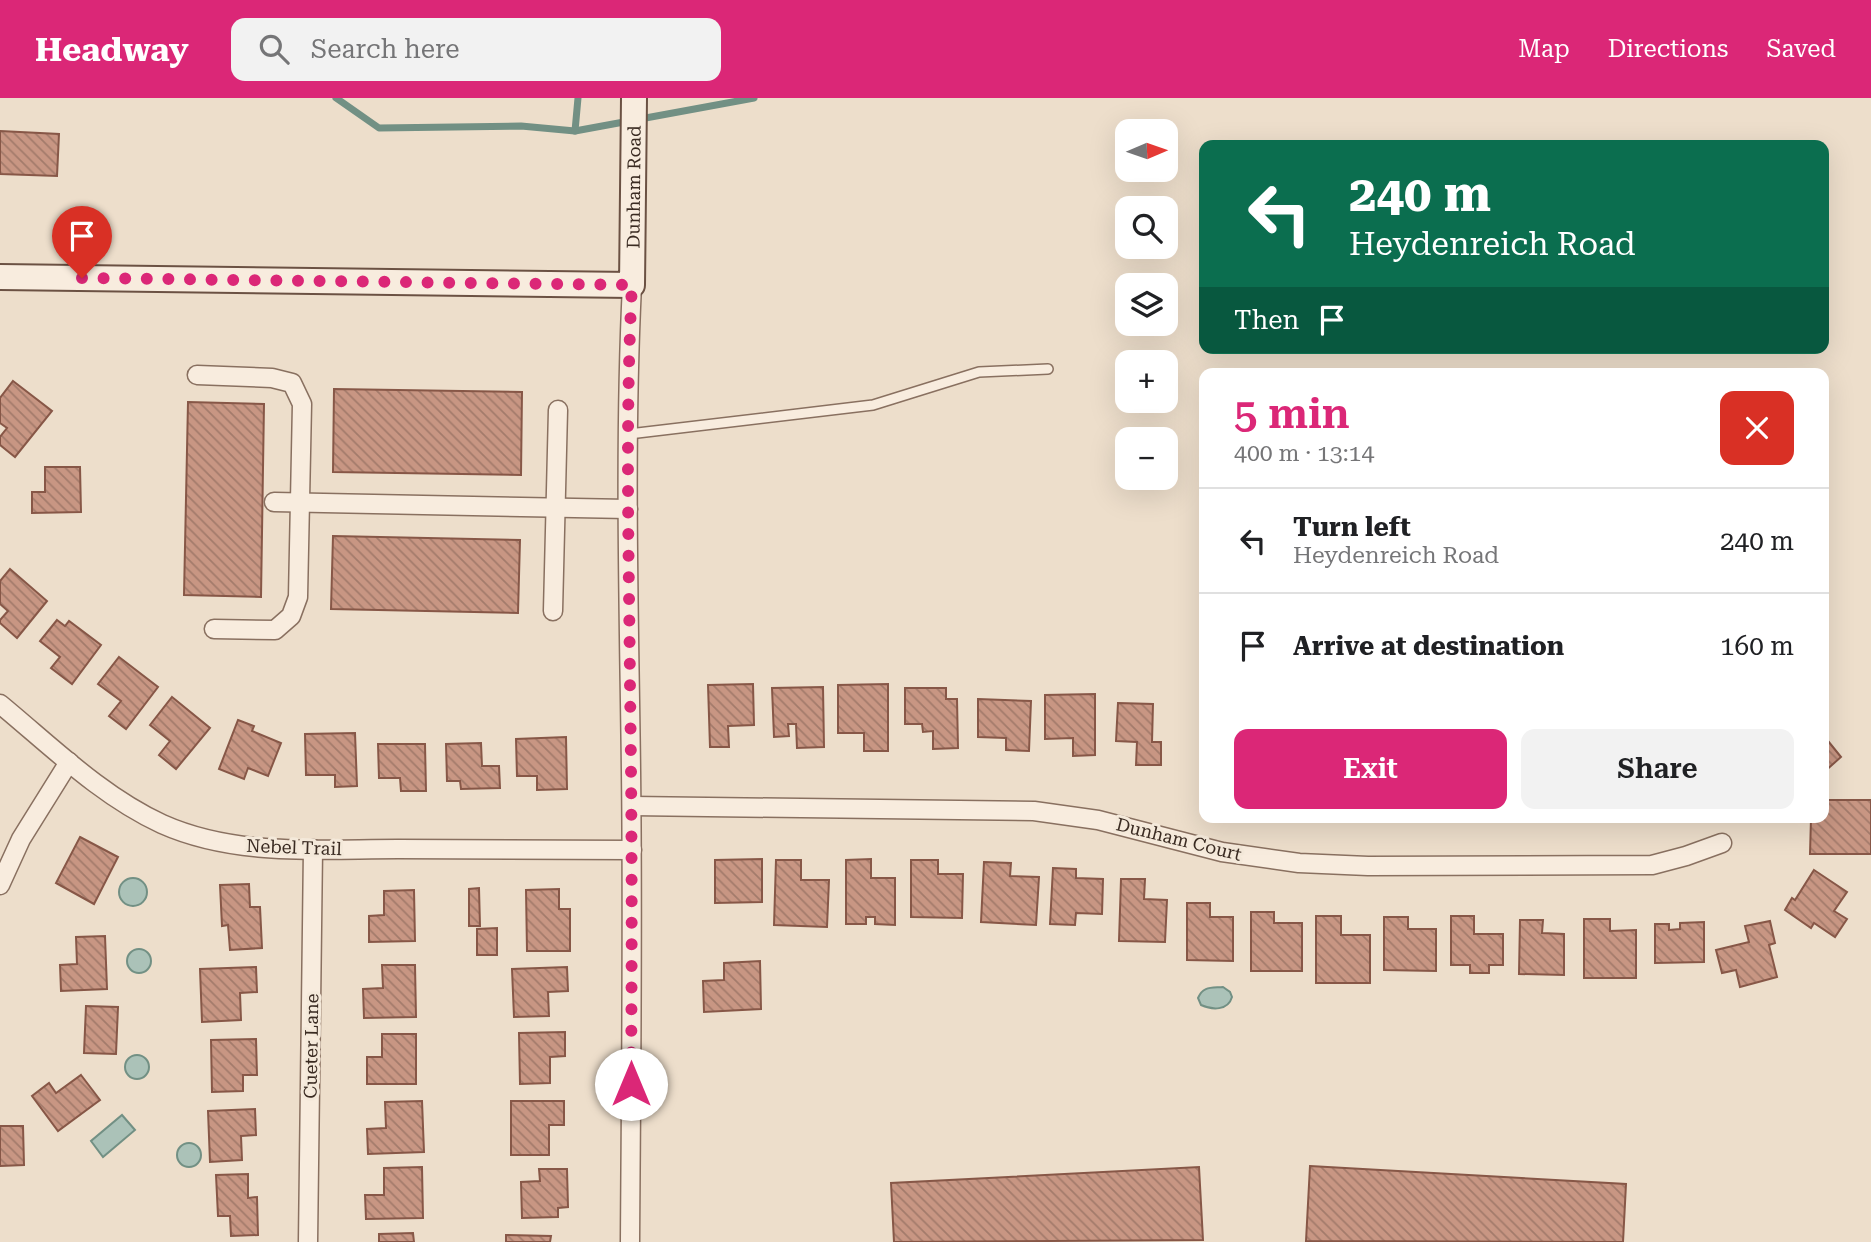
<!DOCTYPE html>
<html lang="en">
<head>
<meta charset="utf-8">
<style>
  :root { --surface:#fff; --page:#f2f2f2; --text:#202124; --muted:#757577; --line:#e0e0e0; --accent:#db2777 }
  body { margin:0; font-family:"Roboto Serif",serif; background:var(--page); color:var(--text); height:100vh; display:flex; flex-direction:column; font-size:26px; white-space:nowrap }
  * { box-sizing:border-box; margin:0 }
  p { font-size:23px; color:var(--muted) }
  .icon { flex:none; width:38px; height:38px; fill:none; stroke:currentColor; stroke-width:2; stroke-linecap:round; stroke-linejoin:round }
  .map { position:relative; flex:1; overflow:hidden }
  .sheet { position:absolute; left:1199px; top:270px; width:630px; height:455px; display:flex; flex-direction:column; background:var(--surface); border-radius:14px; box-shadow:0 7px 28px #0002 }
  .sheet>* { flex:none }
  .top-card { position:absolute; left:1199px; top:42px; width:630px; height:214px; border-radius:14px; box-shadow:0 7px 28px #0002; background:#0b6e4f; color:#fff; overflow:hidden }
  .needle { width:46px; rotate:88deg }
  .controls { position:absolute; left:1115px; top:21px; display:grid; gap:14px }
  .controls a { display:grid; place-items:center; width:63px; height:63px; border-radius:14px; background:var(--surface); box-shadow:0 7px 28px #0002; font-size:35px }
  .pin { position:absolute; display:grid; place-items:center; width:60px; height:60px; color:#fff; margin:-72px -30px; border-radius:50% 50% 50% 0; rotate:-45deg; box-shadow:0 0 7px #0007 }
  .pin .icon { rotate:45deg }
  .me { position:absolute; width:77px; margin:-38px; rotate:0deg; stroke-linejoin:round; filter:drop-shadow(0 0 5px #0008) }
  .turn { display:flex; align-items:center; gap:24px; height:147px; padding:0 35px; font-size:32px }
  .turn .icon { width:91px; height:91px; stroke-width:2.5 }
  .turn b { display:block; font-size:49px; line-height:60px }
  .then { display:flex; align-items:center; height:66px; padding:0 35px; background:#0003; gap:14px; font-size:26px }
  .round { display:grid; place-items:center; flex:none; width:74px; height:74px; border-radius:14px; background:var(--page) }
  .head { display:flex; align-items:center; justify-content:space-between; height:119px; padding:0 35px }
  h1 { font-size:42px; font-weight:600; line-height:52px; color:var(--accent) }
  .button { display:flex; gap:14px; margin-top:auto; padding:14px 35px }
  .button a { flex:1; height:80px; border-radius:14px; background:var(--accent); color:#fff; font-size:28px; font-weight:600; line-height:80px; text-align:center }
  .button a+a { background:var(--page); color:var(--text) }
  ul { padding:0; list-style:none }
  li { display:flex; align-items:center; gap:21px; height:105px; padding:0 35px; border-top:2px solid var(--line) }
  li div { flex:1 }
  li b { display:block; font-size:26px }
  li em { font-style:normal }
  header { display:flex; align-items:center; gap:42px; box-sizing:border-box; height:98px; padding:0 35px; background:var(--accent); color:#fff }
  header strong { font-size:33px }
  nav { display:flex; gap:38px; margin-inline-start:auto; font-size:24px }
  .search { width:490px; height:63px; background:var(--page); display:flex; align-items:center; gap:18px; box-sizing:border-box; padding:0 24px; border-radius:14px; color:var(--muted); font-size:26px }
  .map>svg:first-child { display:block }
  .water { fill:#abc2b8; stroke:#729084; stroke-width:2 }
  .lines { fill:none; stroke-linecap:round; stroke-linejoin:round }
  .stream { stroke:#729084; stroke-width:7 }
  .building { fill:url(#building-back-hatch); stroke:#875747; stroke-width:2 }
  .lane-casing { stroke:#897060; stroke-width:12 }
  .street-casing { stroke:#897060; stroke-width:21 }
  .secondary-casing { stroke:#6b5143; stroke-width:28 }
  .lane { stroke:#f8ecde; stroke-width:9 }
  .street { stroke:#f8ecde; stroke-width:18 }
  .secondary { stroke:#f8ecde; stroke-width:24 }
  .route { stroke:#db2777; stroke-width:12; stroke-dasharray:0 21.6 }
  .labels { text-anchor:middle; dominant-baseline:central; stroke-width:6; stroke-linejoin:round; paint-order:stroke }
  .street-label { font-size:18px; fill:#3a2b22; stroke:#f4e9da }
</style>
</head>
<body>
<header>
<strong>Headway</strong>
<div class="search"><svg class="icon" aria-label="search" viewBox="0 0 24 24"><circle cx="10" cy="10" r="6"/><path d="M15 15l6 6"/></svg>Search here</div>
<nav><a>Map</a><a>Directions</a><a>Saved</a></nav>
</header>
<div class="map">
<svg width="1871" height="1144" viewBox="0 0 1871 1144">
  <defs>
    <pattern id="building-back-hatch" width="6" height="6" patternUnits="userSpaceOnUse" patternTransform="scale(1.75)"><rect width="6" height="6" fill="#c89683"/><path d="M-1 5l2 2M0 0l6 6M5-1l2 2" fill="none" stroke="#a37b6b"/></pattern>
  </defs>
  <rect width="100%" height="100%" fill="#eddecb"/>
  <g class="water">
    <circle cx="133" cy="794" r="14"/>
    <circle cx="139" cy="863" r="12"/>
    <path d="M 1223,889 L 1230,894 L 1232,899 C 1228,913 1212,912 1201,907 L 1198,900 C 1203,888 1211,890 1223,889 Z"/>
    <circle cx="137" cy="969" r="12"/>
    <path d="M 122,1017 L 135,1032 L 103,1059 L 91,1043 Z"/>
    <circle cx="189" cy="1057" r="12"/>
  </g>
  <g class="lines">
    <g class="stream">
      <path d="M 336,0 L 379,30 L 521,28 L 575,33 L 754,0"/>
      <path d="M 575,33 L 578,0"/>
    </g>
  </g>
  <g class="building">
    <path d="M 0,33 L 59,36 L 57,78 L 0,76 Z"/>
    <path d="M 13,283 L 52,313 L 15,359 L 0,347 L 0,339 L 7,330 L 0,325 L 0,300 Z"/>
    <path d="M 334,291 L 522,294 L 521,377 L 333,374 Z"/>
    <path d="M 188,304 L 264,306 L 261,499 L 184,497 Z"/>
    <path d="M 45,369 L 80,369 L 81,414 L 32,415 L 32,394 L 45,394 Z"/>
    <path d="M 333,438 L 520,442 L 518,515 L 331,511 Z"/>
    <path d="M 10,471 L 47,503 L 17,540 L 0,525 L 0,522 L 8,513 L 0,506 L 0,483 Z"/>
    <path d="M 57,522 L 65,528 L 69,523 L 101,547 L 72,586 L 51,570 L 60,559 L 40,543 Z"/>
    <path d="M 119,559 L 158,589 L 126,631 L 109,618 L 121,603 L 98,586 Z"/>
    <path d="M 753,586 L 754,627 L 728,628 L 729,649 L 710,649 L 708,587 Z"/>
    <path d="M 888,586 L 888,653 L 864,653 L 864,635 L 838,635 L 838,587 Z"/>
    <path d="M 823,589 L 824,649 L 797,650 L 796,626 L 788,626 L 789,638 L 774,639 L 772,590 Z"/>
    <path d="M 905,590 L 946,590 L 946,601 L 957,601 L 958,650 L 933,651 L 933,633 L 923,634 L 922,626 L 905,626 Z"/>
    <path d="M 1095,596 L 1095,657 L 1073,658 L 1073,640 L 1045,641 L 1045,597 Z"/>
    <path d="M 172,599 L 210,630 L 176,671 L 159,657 L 170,643 L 150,627 Z"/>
    <path d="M 978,601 L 1031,603 L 1029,653 L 1006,652 L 1006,640 L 978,639 Z"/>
    <path d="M 1118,605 L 1153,606 L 1152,644 L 1161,644 L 1161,667 L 1136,667 L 1137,644 L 1116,643 Z"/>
    <path d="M 238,622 L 254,628 L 252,633 L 281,645 L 268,678 L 248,670 L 244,681 L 219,671 Z"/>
    <path d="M 355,635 L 357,688 L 335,689 L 335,677 L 306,677 L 305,636 Z"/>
    <path d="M 1824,638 L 1841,659 L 1824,674 Z"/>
    <path d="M 566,639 L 567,691 L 537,692 L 537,678 L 517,678 L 516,641 Z"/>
    <path d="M 481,645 L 482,668 L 499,668 L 500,690 L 461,691 L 460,683 L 447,683 L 446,646 Z"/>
    <path d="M 378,646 L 425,646 L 426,693 L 401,693 L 400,680 L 379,680 Z"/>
    <path d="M 1824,702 L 1871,702 L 1871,756 L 1810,756 L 1811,720 L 1824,719 Z"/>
    <path d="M 80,739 L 118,759 L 94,806 L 56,785 Z"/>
    <path d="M 762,761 L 762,804 L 715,805 L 715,762 Z"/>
    <path d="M 871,761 L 871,780 L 895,780 L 895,827 L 875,826 L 875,819 L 866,819 L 866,826 L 846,826 L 846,762 Z"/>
    <path d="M 776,762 L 801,762 L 801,782 L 829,782 L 827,829 L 774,827 Z"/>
    <path d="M 911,762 L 938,762 L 938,776 L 963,776 L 962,820 L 911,819 Z"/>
    <path d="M 984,764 L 1011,765 L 1010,778 L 1039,779 L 1036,827 L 981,824 Z"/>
    <path d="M 1053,770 L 1076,771 L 1076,780 L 1103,781 L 1102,816 L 1076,815 L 1075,827 L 1050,826 Z"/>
    <path d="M 1814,772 L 1847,794 L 1834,813 L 1847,821 L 1835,839 L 1814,825 L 1811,830 L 1785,812 L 1792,800 L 1795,802 Z"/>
    <path d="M 1121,781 L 1145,781 L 1144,801 L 1167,802 L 1165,844 L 1119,843 Z"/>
    <path d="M 249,786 L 250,809 L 260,809 L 262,850 L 230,852 L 228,827 L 222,828 L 220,787 Z"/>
    <path d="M 479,790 L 480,828 L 469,828 L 469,791 Z"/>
    <path d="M 559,791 L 559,811 L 570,811 L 570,853 L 527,853 L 526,792 Z"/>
    <path d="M 414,792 L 415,843 L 369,844 L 369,818 L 384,817 L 384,793 Z"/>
    <path d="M 1187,805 L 1210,805 L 1210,819 L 1233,819 L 1233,863 L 1187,862 Z"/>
    <path d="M 1251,814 L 1274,814 L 1274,825 L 1302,825 L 1302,873 L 1251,873 Z"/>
    <path d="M 1316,818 L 1341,818 L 1341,837 L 1370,837 L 1370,885 L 1316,885 Z"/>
    <path d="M 1451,818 L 1474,818 L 1474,836 L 1503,836 L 1503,867 L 1489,867 L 1489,875 L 1470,875 L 1470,867 L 1451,867 Z"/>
    <path d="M 1384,819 L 1408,819 L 1408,831 L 1436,831 L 1436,873 L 1384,872 Z"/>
    <path d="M 1584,821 L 1610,821 L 1610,833 L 1636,832 L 1636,880 L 1584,880 Z"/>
    <path d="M 1520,822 L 1543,822 L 1542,835 L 1564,836 L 1564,877 L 1519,876 Z"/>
    <path d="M 1770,823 L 1775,845 L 1769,847 L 1777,879 L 1740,889 L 1736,872 L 1722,875 L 1716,852 L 1749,844 L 1745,828 Z"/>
    <path d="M 1704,824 L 1704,864 L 1655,865 L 1655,826 L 1669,826 L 1669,832 L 1680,831 L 1680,825 Z"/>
    <path d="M 497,830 L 497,857 L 477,857 L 477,831 Z"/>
    <path d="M 105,838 L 107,891 L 61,893 L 60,867 L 77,866 L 76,839 Z"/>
    <path d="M 760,863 L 761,911 L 704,914 L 703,883 L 724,882 L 724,865 Z"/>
    <path d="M 382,867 L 415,867 L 416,919 L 364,920 L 363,891 L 383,890 Z"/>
    <path d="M 256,869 L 257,894 L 240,895 L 241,922 L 202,924 L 200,871 Z"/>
    <path d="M 567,869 L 568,893 L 548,894 L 549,918 L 514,919 L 512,871 Z"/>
    <path d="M 86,908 L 118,909 L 116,956 L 84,955 Z"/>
    <path d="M 565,934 L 565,958 L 550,959 L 550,985 L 520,986 L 519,935 Z"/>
    <path d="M 382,936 L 416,936 L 416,986 L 367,986 L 367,959 L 382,959 Z"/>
    <path d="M 256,941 L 257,977 L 243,977 L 243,993 L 212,994 L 211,942 Z"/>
    <path d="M 81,977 L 100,1002 L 58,1033 L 32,998 L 49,985 L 56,995 Z"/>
    <path d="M 422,1003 L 424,1054 L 368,1056 L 367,1031 L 386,1030 L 385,1004 Z"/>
    <path d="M 511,1003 L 564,1003 L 564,1027 L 549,1027 L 549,1057 L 511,1057 Z"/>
    <path d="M 255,1011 L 256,1037 L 241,1038 L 242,1062 L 210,1064 L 208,1013 Z"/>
    <path d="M 0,1028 L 23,1028 L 24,1067 L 0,1068 Z"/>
    <path d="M 1310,1068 L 1626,1086 L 1623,1144 L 1306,1143 Z"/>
    <path d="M 422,1069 L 423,1120 L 366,1121 L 365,1097 L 384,1097 L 384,1070 Z"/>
    <path d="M 1199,1069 L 1203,1142 L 894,1144 L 891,1085 Z"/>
    <path d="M 539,1071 L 567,1071 L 568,1109 L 558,1110 L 558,1119 L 522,1120 L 521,1084 L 540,1083 Z"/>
    <path d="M 248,1076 L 248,1100 L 257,1099 L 258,1137 L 231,1138 L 230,1118 L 218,1118 L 216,1077 Z"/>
    <path d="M 413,1135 L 414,1144 L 379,1144 L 379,1136 Z"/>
    <path d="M 506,1137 L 551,1138 L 550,1144 L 506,1144 Z"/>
  </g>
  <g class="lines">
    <g class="lane-casing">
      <path id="lane" d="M 629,336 L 873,307 L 979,274 L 1048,271"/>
    </g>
    <g class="street-casing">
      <g id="street">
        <path d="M 197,277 L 272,280 L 292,285 L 302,306 L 298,499 L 291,518 L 275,532 L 214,531"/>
        <path d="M 274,404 L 628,411"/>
        <path d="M 553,513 L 558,312"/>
        <path d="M 0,606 C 51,648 101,698 162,726 C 236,759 319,751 398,751 C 476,752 554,752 632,752"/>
        <path d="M 632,708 L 1034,713 L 1098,722 L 1222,754 L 1299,765 L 1368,768 L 1652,767 L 1686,758 L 1722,745"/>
        <path d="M 0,787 L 21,741 L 69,664"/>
        <path d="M 308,1144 L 313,751"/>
        <path d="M 630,1144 C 631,987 633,830 631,673 C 629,512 624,349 632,187"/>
      </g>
    </g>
    <g class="secondary-casing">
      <g id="secondary">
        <path id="s1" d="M 0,179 L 632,187 L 634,0"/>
      </g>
    </g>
    <use href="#lane" class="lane"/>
    <use href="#street" class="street"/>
    <use href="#secondary" class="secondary"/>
  </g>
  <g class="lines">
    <path class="route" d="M 82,180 L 632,187 C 625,321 629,455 630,589 C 632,721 632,853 631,986"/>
  </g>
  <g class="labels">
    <g class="street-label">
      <text stroke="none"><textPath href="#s1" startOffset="730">Dunham Road</textPath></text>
      <text transform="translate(1179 741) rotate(14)">Dunham Court</text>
      <text transform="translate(294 749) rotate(2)">Nebel Trail</text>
      <text transform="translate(311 948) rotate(-89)">Cueter Lane</text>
    </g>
  </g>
</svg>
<div class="controls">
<a><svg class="needle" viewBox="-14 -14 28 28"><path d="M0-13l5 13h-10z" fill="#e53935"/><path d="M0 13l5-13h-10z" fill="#757577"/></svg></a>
<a><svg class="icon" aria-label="search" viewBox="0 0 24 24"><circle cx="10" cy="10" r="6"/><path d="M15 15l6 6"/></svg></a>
<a><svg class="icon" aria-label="layers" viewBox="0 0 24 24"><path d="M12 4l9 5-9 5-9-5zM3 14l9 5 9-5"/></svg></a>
<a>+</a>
<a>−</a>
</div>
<div class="pin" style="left:82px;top:180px;background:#d93025"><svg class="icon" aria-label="arrive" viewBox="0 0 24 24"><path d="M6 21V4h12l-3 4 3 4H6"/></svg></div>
<svg class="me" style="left:631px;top:986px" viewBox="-20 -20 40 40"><circle r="19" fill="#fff"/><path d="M0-13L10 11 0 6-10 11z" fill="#db2777"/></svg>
<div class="top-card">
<div class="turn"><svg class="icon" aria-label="left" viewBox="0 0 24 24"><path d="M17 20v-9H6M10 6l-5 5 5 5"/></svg><div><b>240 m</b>Heydenreich Road</div></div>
<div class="then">Then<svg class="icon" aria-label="arrive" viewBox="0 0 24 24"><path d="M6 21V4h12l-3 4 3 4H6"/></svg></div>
</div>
<section class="sheet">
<div class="head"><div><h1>5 min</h1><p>400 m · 13:14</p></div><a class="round" style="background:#d93025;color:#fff"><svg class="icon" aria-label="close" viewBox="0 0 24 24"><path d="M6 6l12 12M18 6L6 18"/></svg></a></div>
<ul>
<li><svg class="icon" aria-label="left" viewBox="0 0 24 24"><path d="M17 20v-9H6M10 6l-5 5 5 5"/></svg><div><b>Turn left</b><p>Heydenreich Road</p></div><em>240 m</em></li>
<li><svg class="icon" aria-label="arrive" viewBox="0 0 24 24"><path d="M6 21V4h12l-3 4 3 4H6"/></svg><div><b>Arrive at destination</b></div><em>160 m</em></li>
</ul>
<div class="button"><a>Exit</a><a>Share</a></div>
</section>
</div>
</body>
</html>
